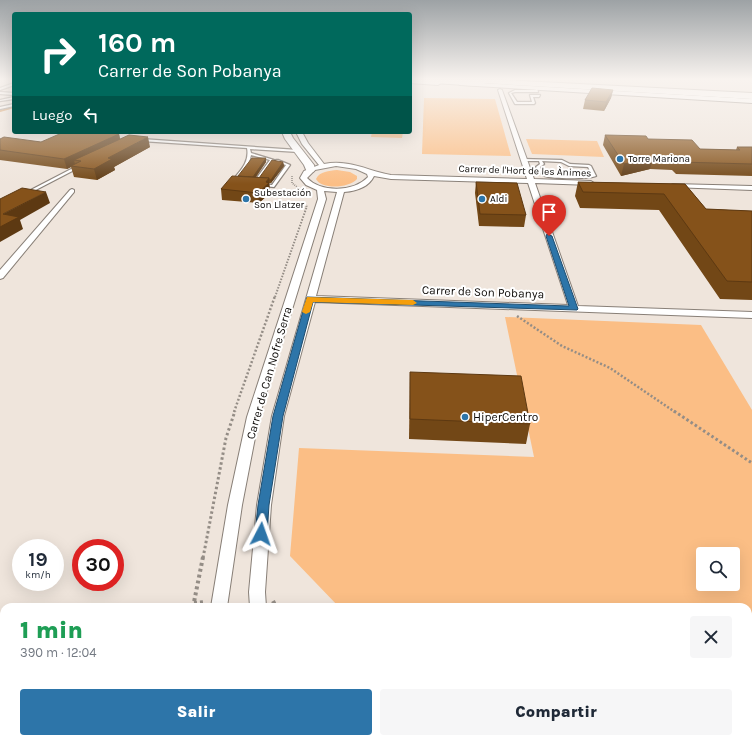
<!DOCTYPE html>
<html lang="es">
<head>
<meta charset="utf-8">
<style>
  :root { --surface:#fff; --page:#f6f6f7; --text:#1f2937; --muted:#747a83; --accent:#2d75a9 }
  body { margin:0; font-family:Karla,sans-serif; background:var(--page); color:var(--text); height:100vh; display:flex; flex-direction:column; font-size:15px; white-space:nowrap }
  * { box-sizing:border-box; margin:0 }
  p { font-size:13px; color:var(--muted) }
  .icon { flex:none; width:22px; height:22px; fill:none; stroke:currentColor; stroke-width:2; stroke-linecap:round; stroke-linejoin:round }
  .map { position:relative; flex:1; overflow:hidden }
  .panel { position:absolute; left:0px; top:603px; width:752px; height:140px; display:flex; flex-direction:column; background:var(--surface); border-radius:12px 12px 0 0; box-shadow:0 4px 16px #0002 }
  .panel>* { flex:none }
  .guide { position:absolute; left:12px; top:12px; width:400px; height:122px; border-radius:4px; box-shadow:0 4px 16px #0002; background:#00695c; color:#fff; overflow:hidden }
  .fabs { position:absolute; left:696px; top:547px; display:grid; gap:8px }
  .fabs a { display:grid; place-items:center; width:44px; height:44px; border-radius:4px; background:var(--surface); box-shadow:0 4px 16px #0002; font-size:20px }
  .speed { position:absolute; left:12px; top:539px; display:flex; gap:8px; font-size:20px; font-weight:700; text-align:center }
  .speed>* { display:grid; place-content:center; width:52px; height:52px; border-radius:50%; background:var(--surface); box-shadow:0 4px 16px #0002; line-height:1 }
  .speed small { font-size:10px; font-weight:400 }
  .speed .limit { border:6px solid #d22; background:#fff; color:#111 }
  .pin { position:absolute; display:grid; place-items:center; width:34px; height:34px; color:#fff; margin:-41px -17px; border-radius:50% 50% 50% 0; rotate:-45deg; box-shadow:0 0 4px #0007 }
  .pin .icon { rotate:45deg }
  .me { position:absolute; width:44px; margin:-22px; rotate:4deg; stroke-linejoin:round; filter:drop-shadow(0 0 3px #0008) }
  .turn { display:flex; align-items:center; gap:14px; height:84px; padding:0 20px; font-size:18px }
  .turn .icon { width:52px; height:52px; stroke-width:2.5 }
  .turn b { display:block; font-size:28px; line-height:34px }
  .then { display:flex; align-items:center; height:38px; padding:0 20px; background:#0003; gap:8px; font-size:15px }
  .round { display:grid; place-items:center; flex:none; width:42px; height:42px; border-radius:4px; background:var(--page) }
  .overview { display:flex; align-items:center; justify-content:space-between; height:68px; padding:0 20px }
  h1 { font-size:24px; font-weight:800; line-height:30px; color:#1e9e55 }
  .primary-button { display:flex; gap:8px; margin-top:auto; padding:8px 20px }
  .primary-button a { flex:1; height:46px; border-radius:4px; background:var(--accent); color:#fff; font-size:16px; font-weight:800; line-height:46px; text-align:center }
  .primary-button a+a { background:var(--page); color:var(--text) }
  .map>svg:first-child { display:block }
  .green { fill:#fbbe85; fill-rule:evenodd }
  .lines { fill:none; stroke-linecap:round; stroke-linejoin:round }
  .stream { stroke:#cd8841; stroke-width:2 }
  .lane-casing { stroke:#887f77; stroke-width:2.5 }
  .street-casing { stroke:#887f77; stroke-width:2 }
  .secondary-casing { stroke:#887f77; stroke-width:2 }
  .highway-casing { stroke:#887f77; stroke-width:2 }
  .path-far4 { stroke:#948d86; stroke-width:1.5; stroke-dasharray:1 1; stroke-linecap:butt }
  .path-far3 { stroke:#948d86; stroke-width:2; stroke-dasharray:1.5 1.5; stroke-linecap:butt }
  .path-far2 { stroke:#948d86; stroke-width:2.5; stroke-dasharray:2 2; stroke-linecap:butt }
  .path-far1 { stroke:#948d86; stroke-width:3; stroke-dasharray:2.5 2.5; stroke-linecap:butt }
  .path { stroke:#948d86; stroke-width:4; stroke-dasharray:3 3; stroke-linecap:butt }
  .lane { fill:#fff; fill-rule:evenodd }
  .street { fill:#fff; fill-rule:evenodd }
  .secondary { fill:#fff; fill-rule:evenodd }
  .highway { fill:#fff; fill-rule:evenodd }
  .wall { fill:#724716 }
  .shaded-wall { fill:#5d3912 }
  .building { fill:#85521a; stroke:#5d3912 }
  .route { fill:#2d75a9; stroke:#1d4c6e }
  .slow { fill:#f59e0b }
  .poi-dot { fill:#2d75a9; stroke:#fff; stroke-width:1.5 }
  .labels { text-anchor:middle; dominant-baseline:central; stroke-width:4; stroke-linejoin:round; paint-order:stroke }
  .far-poi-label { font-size:10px; fill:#0f0c09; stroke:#fff; text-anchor:start }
  .far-street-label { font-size:10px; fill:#0f0c09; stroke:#fff }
  .street-label { font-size:12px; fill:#0f0c09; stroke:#fff }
  .poi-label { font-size:12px; fill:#0f0c09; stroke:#fff; text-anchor:start }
</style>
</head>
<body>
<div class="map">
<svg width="752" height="743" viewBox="0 0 752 743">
  <rect width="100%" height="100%" fill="#efe5dc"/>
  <g class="green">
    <path d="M 424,98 L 495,99 L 511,156 L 422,154 Z"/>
    <path d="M 372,132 L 403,132 L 402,138 L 371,137 Z"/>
    <path d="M 526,139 L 597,141 L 604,157 L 532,154 Z"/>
    <path d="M 337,170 L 350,172 L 357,176 L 357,179 C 349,188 322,190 316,179 C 320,171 329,171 337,170 Z"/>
    <path d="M 505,317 L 701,325 L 752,410 L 752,672 L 748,672 L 748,607 L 339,607 L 290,556 L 299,448 L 534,457 ZM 703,554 L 733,554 L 733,584 L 703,584 Z"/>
  </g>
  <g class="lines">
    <path class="stream" d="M 0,111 L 14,107"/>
    <g class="lane-casing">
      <g id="lane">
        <path d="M 14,83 L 14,85 L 0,90 L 0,88 Z"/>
        <path d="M 536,87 L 537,88 L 538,92 L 515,92 L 511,93 L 517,102 L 532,102 L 530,95 L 540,95 L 539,97 L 533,97 L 535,103 L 534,104 L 515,104 L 509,93 L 515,90 L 536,90 L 535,88 Z"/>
        <path d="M 0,92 L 14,93 L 14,95 L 0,94 Z"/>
        <path d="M 14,97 L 14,99 L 0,101 L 0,100 Z"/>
        <path d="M 14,104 L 14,106 L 0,109 L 0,107 Z"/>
        <path d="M 142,139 L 298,150 L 300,151 L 298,152 L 250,149 L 251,153 L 274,160 L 256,184 L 255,184 L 253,183 L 270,160 L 251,155 C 249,166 242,173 235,182 L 232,181 C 240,171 250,162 247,148 L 141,141 L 141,139 Z"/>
        <path d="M 524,159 L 562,160 L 570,164 L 589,165 L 591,166 L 596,176 C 590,179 551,179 545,176 C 540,174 539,171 536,167 L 540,164 L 539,161 L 523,161 L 523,159 ZM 542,161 L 561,162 L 569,166 L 588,167 L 592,175 L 588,176 L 548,175 L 542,172 L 540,167 L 544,164 Z"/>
        <path d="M 276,160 L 278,160 L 290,165 L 274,187 L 263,186 L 263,184 L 264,184 L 272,185 L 286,165 L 276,162 Z"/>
        <path d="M 77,166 L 80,167 L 28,194 L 25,193 Z"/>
      </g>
    </g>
    <g class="street-casing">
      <g id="street">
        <path d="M 500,89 L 502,90 L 534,179 L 591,181 L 594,183 L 591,185 L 535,183 L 578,306 L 752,312 L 752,318 L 315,302 L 284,416 L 271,505 L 265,592 L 266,607 L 250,607 L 249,592 L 257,505 L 272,416 L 337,192 L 324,191 L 326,199 L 259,417 L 242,505 L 227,607 L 211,607 L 228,505 L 247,417 L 318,199 L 317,190 L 306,185 L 300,178 L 304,171 L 319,165 L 302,144 L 296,132 L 302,132 L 308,143 L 324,164 C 349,159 368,171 391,175 L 527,179 L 498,90 ZM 336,166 L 356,169 L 367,174 L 368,177 C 354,192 321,193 307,178 L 315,170 ZM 374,176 L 391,179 L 528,183 L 568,305 L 316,296 L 344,192 C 356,191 369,187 374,176 Z"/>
        <path d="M 673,184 L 752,186 L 752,190 L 671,187 L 671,185 Z"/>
        <path d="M 72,189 L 74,190 L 74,192 L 3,278 L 0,279 L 0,270 L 70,190 Z"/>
      </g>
    </g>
    <g class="secondary-casing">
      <g id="secondary">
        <path d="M 410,80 L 438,81 L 441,83 L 438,85 L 410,83 Z"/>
        <path d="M 462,82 L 752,99 L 752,103 L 460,85 L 459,84 Z"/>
        <path d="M 282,132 L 290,132 L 293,138 L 314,165 L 315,170 L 313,172 L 307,172 L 304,165 L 285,139 Z"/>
      </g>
    </g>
    <g class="highway-casing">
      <g id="highway">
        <path d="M 414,80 L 504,80 L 752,93 L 752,99 L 485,83 L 481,86 L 418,82 Z"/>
        <path d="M 0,677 L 4,678 L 4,710 L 0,709 Z"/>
        <path d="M 748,721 L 752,721 L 752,743 L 733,743 L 731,739 L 748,739 Z"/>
        <path d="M 123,739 L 157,739 L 156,743 L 122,743 Z"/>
        <path d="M 336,739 L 370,739 L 369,743 L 335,743 Z"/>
      </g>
    </g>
    <g class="path-far4">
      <path d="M 292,176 L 292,183 L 301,190"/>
      <path d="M 306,207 L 307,205"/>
    </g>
    <path class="path-far3" d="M 275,297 L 307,206"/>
    <g class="path-far2">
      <path d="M 517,316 L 562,346 L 610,368 L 675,412"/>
      <path d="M 234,412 L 275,296"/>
    </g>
    <g class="path-far1">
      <path d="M 674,411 L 752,463"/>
      <path d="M 203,558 L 226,438 L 235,411"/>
    </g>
    <g class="path">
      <path d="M 273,601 L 276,607"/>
      <path d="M 194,603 L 205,602"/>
      <path d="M 193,607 L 203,557"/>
      <path d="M 77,743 L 79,739"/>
    </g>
    <use href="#lane" class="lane"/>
    <use href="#street" class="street"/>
    <use href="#secondary" class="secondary"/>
    <use href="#highway" class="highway"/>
  </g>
  <g class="wall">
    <path d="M 613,90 L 611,98 L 604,111 L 583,109 L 585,100 Z"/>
    <path d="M 119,134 L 120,139 L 150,147 L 114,167 L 115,170 L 97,180 L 74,177 L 71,167 L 67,169 L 0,160 L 0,139 L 41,142 Z"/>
    <path d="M 605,135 L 648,139 L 700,149 L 736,150 L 737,147 L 752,147 L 752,176 L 676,174 L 672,170 L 650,169 L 621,176 L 603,145 Z"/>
    <path d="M 266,158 L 266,162 L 256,177 L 259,178 L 283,162 L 284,166 L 271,183 L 269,183 L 270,193 L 259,203 L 222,200 L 221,189 L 238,176 Z"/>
    <path d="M 476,182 L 526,215 L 524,227 L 479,226 L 475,193 Z"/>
    <path d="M 578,182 L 685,184 L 706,209 L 752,211 L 752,300 L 720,299 L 659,210 L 580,208 L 575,196 Z"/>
    <path d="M 410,372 L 530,424 L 526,444 L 409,439 Z"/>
  </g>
  <g class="shaded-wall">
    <path d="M 613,90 L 611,98 L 604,111 L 606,102 Z"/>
    <path d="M 119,134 L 121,144 L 81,161 L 74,160 L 75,165 L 71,166 L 71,167 L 67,169 L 64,159 Z"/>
    <path d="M 148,137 L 150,147 L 114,167 L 115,170 L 97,180 L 94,169 L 108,158 Z"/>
    <path d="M 266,158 L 266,162 L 252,182 L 252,179 Z"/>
    <path d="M 653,158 L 650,169 L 621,176 L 624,164 Z"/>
    <path d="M 283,162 L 284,166 L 271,183 L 271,180 Z"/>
    <path d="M 269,178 L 270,193 L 259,203 L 258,193 Z"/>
    <path d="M 46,192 L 50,203 L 20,220 L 23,229 L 0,242 L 0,227 L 3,214 Z"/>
  </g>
  <g class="building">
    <path d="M 592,88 L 613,90 L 606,102 L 585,100 Z"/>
    <path d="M 64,132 L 103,132 L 119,134 L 64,159 L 0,150 L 0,139 L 4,137 L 41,142 Z"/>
    <path d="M 129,135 L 148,137 L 108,158 L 112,159 L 94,169 L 71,166 L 81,161 L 74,160 Z"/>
    <path d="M 605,135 L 646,136 L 648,139 L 692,140 L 700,149 L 740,150 L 737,147 L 752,147 L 752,164 L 679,162 L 676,158 L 653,158 L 624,164 Z"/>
    <path d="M 252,158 L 266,158 L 253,177 L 238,176 Z"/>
    <path d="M 272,160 L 283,162 L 271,180 L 269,180 L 269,178 L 259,178 Z"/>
    <path d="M 232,176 L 269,178 L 266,182 L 269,183 L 258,193 L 221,189 Z"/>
    <path d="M 476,182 L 517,183 L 526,215 L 480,214 Z"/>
    <path d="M 578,182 L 685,184 L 706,209 L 752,211 L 752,282 L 727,281 L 664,194 L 583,192 Z"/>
    <path d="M 22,188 L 46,192 L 3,214 L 19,217 L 0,227 L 0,199 Z"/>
    <path d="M 410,372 L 521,376 L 530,424 L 410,419 Z"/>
  </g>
  <linearGradient id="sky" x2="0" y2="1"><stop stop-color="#9da2a5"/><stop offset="0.43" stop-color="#f8f3ef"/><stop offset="1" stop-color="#f8f3ef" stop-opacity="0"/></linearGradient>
  <rect width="752" height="184" fill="url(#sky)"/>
  <path class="route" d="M 547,234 L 552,236 L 578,309 L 577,310 L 313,302 L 283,416 L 269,505 L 267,534 L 266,537 L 261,539 L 257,537 L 255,534 L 258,505 L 273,416 L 307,297 L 569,306 L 546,236 Z"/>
  <path class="slow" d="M 307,297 L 413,300 L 417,303 L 413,305 L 313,302 L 310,312 L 306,314 L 302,312 Z"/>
  <g class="poi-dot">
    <circle cx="620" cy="159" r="4"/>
    <circle cx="246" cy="199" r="4"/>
    <circle cx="482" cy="199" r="4"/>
    <circle cx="465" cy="417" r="4"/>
  </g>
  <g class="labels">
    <g class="far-poi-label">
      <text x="628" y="159">Torre Mariona</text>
      <text x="254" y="193">Subestación<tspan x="254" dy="12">Son Llatzer</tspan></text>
      <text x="490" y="199">Aldi</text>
    </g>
    <g class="far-street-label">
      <text transform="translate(525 171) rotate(2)">Carrer de l'Hort de les Ànimes</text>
    </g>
    <g class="street-label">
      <text transform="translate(483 292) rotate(2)">Carrer de Son Pobanya</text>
      <text transform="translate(269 373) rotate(-74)">Carrer de Can Nofre Serra</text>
    </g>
    <g class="poi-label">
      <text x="473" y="417">HiperCentro</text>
    </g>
  </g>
</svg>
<div class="fabs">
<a><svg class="icon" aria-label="search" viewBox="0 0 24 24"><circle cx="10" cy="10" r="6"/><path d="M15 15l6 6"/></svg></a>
</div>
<div class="speed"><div>19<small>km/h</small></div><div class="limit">30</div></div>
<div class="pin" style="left:549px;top:236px;background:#d93025"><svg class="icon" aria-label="arrive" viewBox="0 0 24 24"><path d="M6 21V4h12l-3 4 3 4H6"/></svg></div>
<svg class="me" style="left:261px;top:534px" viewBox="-20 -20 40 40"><path d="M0-17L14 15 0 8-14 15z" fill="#2d75a9" stroke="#fff" stroke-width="4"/></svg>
<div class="guide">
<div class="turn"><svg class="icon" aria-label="right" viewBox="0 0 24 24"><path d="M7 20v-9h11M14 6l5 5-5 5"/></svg><div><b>160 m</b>Carrer de Son Pobanya</div></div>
<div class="then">Luego<svg class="icon" aria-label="left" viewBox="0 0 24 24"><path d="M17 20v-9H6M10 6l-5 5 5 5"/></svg></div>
</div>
<section class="panel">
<div class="overview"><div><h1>1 min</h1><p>390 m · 12:04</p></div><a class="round"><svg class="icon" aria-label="close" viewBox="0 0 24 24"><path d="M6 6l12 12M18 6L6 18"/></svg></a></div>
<div class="primary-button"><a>Salir</a><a>Compartir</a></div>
</section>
</div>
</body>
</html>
